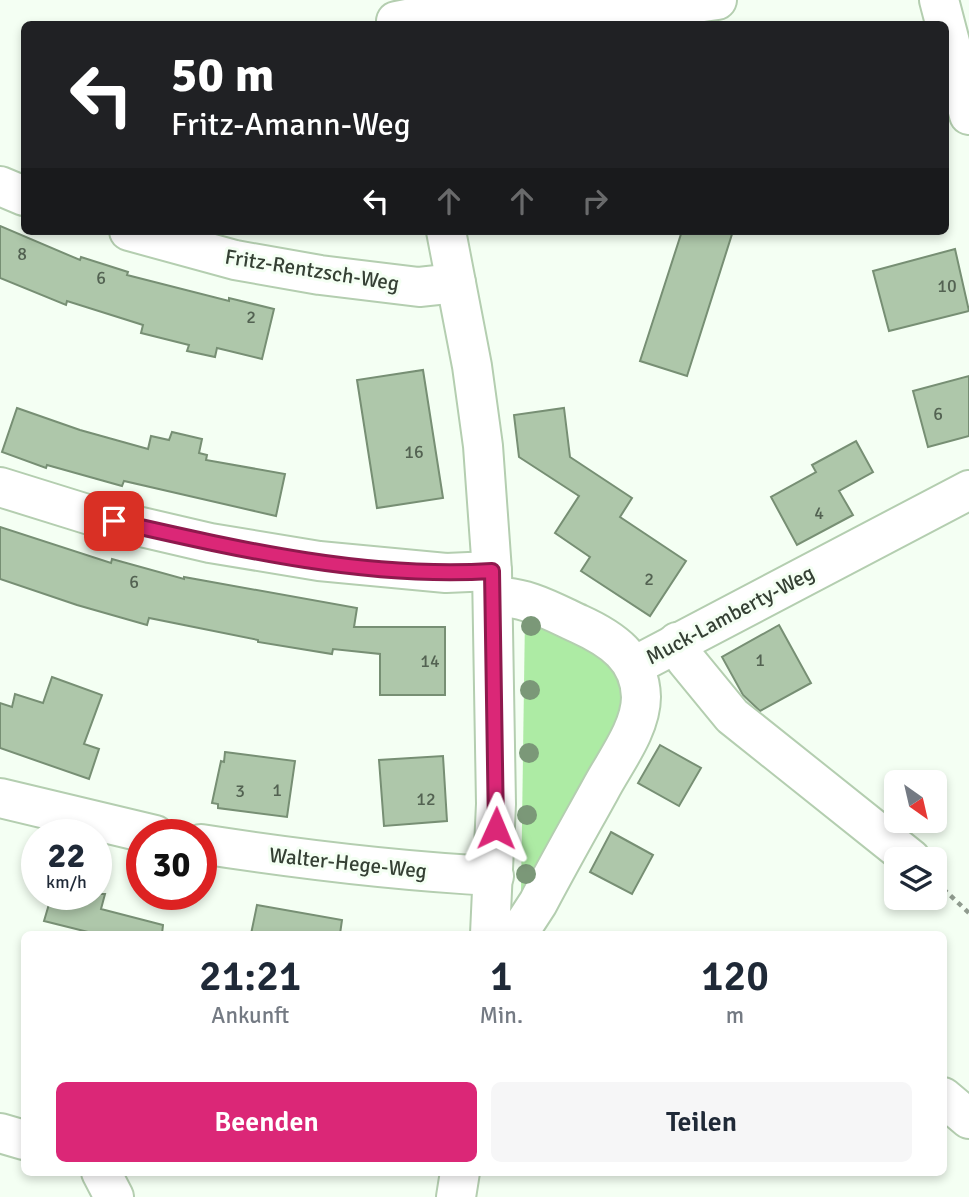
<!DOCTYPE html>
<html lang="de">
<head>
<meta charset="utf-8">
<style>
  :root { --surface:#fff; --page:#f6f6f7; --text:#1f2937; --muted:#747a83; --accent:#db2777 }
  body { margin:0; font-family:Signika,sans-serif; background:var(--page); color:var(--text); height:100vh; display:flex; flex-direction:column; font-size:26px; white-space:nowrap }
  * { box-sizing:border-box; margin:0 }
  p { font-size:23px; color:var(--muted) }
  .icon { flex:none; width:38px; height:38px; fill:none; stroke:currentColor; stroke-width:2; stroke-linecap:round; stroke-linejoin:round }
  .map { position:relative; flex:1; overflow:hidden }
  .details { position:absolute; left:21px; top:931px; width:926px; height:245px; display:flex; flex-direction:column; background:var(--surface); border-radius:10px; box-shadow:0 4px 10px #0003 }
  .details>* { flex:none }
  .banner { position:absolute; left:21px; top:21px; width:928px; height:214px; border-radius:10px; box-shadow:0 4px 10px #0003; background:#202124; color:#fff; overflow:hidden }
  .needle { width:46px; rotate:146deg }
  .buttons { position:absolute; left:884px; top:770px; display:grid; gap:14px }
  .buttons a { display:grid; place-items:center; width:63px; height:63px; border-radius:10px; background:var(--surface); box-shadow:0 4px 10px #0003; font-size:35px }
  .speed { position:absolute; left:21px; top:819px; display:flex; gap:14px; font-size:35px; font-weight:700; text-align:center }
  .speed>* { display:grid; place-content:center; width:91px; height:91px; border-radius:50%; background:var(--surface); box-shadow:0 4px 10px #0003; line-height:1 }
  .speed small { font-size:18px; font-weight:400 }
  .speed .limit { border:10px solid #d22; background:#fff; color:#111 }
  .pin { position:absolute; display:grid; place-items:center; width:60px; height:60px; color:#fff; margin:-30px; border-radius:14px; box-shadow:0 4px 10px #0006 }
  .me { position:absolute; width:77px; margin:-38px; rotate:1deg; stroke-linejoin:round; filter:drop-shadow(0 0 5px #0008) }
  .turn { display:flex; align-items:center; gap:24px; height:147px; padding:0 35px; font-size:32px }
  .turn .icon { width:91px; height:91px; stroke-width:2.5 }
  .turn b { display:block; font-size:49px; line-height:60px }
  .lanes { display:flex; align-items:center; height:66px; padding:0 35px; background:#0003; justify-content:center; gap:35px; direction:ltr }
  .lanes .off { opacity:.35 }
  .eta { display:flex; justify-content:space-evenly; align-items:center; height:119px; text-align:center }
  .eta b { font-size:42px; font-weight:600; line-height:49px }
  .cta { display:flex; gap:14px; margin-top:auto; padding:14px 35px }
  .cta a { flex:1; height:80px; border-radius:10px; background:var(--accent); color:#fff; font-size:28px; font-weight:600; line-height:80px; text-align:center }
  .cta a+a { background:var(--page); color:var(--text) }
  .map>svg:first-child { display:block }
  .green { fill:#adeba4 }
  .building { fill:#aec7aa; stroke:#778f74; stroke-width:2 }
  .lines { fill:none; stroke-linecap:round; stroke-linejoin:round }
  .minor-casing { stroke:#b4ceb0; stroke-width:42 }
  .path { stroke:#909b8f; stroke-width:4.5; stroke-dasharray:5 5; stroke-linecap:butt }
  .minor { stroke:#fff; stroke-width:38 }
  .tree { fill:#7b9878 }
  .route-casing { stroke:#8e194d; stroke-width:18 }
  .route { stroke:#db2777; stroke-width:12 }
  .labels { text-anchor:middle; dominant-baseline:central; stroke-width:6; stroke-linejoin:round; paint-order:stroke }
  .number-label { font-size:18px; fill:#536252 }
  .street-label { font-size:21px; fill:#354034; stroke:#f4fff3 }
</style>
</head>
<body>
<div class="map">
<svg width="969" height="1197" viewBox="0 0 969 1197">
  <rect width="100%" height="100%" fill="#f4fff3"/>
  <path class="green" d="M 525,616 L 550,620 L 623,671 L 627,715 L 521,894 Z"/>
  <g class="building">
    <path d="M 0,226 L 80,260 L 81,257 L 128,272 L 127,275 L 229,301 L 229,298 L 274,309 L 262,359 L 217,348 L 215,357 L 187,351 L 189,345 L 141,333 L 143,325 L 67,301 L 66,305 L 0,278 Z"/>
    <path d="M 682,231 L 733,231 L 687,376 L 640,361 Z"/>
    <path d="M 955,249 L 969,311 L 889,331 L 873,271 Z"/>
    <path d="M 423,370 L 443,498 L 377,508 L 357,380 Z"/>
    <path d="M 969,376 L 969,436 L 928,447 L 913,391 Z"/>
    <path d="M 17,408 L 80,430 L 148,449 L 151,436 L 169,440 L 172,432 L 202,439 L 199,453 L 207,455 L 206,460 L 285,474 L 276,516 L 124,481 L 122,486 L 47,465 L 46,468 L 2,452 Z"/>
    <path d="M 564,408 L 570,457 L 632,498 L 620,517 L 686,561 L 650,616 L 581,571 L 590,557 L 555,533 L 579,496 L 519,457 L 514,415 Z"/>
    <path d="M 856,441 L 873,472 L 839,491 L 853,515 L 797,545 L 771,497 L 816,472 L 812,465 Z"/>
    <path d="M 0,527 L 111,563 L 112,559 L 184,579 L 184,577 L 357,608 L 354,627 L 445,627 L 445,695 L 380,695 L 380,654 L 333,649 L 332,654 L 258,642 L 258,640 L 149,618 L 147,625 L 77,605 L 0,579 Z"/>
    <path d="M 779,625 L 811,683 L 760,711 L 743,695 L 722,657 Z"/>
    <path d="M 52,677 L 102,695 L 84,744 L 99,749 L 89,779 L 0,748 L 0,703 L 12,707 L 15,694 L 43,703 Z"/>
    <path d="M 660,745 L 701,768 L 679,806 L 638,783 Z"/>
    <path d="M 225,752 L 295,761 L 287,817 L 218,808 L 218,804 L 212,803 L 221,761 L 224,762 Z"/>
    <path d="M 443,756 L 447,821 L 384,826 L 379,760 Z"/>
    <path d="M 611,832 L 653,855 L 632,894 L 590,872 Z"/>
    <path d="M 52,894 L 105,894 L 101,909 L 163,925 L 162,934 L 96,934 L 44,921 Z"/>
    <path d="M 257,905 L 342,920 L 340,934 L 251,934 Z"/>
  </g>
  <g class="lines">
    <g class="minor-casing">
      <g id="minor">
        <path d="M 939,0 L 969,115"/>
        <path d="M 396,21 C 499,0 611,17 717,0"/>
        <path d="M 0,186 L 24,196"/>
        <path d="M 129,231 L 235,260 L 320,275 L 419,287 L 456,283"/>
        <path d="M 446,231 L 472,366 L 483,446 L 492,571 L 496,804 L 490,934"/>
        <path d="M 0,487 L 90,515 L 210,543 L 319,561 L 446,573 L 492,571"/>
        <path d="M 494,597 C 525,596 551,611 579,624 C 612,639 640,658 641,697 C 641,729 614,763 600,790 C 579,828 558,865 538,903 L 525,923 L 513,934"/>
        <path d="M 677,642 L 686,660 L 732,716 L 911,859"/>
        <path d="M 634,666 L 969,490"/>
        <path d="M 0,798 L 155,835"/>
        <path d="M 201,844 C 298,859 396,871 494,876"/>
        <path d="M 943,1097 L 969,1119"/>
        <path d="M 0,1133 L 24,1140"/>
        <path d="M 101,1172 L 114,1197"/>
        <path d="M 456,1197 L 460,1172"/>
      </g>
    </g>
    <path class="path" d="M 936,882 L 969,913"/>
    <use href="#minor" class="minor"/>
  </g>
  <g class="tree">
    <circle cx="531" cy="626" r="10"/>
    <circle cx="530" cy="690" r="10"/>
    <circle cx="529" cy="753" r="10"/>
    <circle cx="527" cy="815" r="10"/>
    <circle cx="526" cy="874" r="10"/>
  </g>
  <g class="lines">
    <g class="route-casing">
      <path id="route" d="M 114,521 C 237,549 365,579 492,571 L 496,828"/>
    </g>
    <use href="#route" class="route"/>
  </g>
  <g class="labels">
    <g class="number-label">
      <text x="22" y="254">8</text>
      <text x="101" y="278">6</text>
      <text x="947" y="286">10</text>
      <text x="251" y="317">2</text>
      <text x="938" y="414">6</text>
      <text x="414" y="452">16</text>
      <text x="819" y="513">4</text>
      <text x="649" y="579">2</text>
      <text x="134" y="582">6</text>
      <text x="760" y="660">1</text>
      <text x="430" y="661">14</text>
      <text x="277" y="790">1</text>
      <text x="240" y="791">3</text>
      <text x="426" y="799">12</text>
    </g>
    <g class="street-label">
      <text transform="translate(312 270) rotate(9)">Fritz-Rentzsch-Weg</text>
      <text transform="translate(730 615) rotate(-28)">Muck-Lamberty-Weg</text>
      <text transform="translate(348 863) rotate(6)">Walter-Hege-Weg</text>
    </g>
  </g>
</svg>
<div class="buttons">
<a><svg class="needle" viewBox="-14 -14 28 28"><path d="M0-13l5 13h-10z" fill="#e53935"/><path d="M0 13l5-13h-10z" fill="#747a83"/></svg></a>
<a><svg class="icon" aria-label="layers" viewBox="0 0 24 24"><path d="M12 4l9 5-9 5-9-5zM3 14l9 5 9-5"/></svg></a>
</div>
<div class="speed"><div>22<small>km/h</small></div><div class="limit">30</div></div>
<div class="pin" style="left:114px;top:521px;background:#d93025"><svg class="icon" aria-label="arrive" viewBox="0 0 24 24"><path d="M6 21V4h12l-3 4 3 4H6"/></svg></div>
<svg class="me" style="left:496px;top:828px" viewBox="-20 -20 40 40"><path d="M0-17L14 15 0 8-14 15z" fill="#db2777" stroke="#fff" stroke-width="4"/></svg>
<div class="banner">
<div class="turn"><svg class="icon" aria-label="left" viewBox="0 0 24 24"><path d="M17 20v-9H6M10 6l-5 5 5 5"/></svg><div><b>50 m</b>Fritz-Amann-Weg</div></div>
<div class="lanes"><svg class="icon" aria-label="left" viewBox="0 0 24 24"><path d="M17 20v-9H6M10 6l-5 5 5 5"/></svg><svg class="icon off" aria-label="ahead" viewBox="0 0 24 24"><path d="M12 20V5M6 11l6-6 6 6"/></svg><svg class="icon off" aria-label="ahead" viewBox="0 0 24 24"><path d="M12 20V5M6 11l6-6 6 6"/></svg><svg class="icon off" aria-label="right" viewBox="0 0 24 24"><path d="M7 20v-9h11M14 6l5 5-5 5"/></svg></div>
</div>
<section class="details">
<div class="eta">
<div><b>21:21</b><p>Ankunft</p></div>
<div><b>1</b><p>Min.</p></div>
<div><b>120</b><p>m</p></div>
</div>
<div class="cta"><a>Beenden</a><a>Teilen</a></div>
</section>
</div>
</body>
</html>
